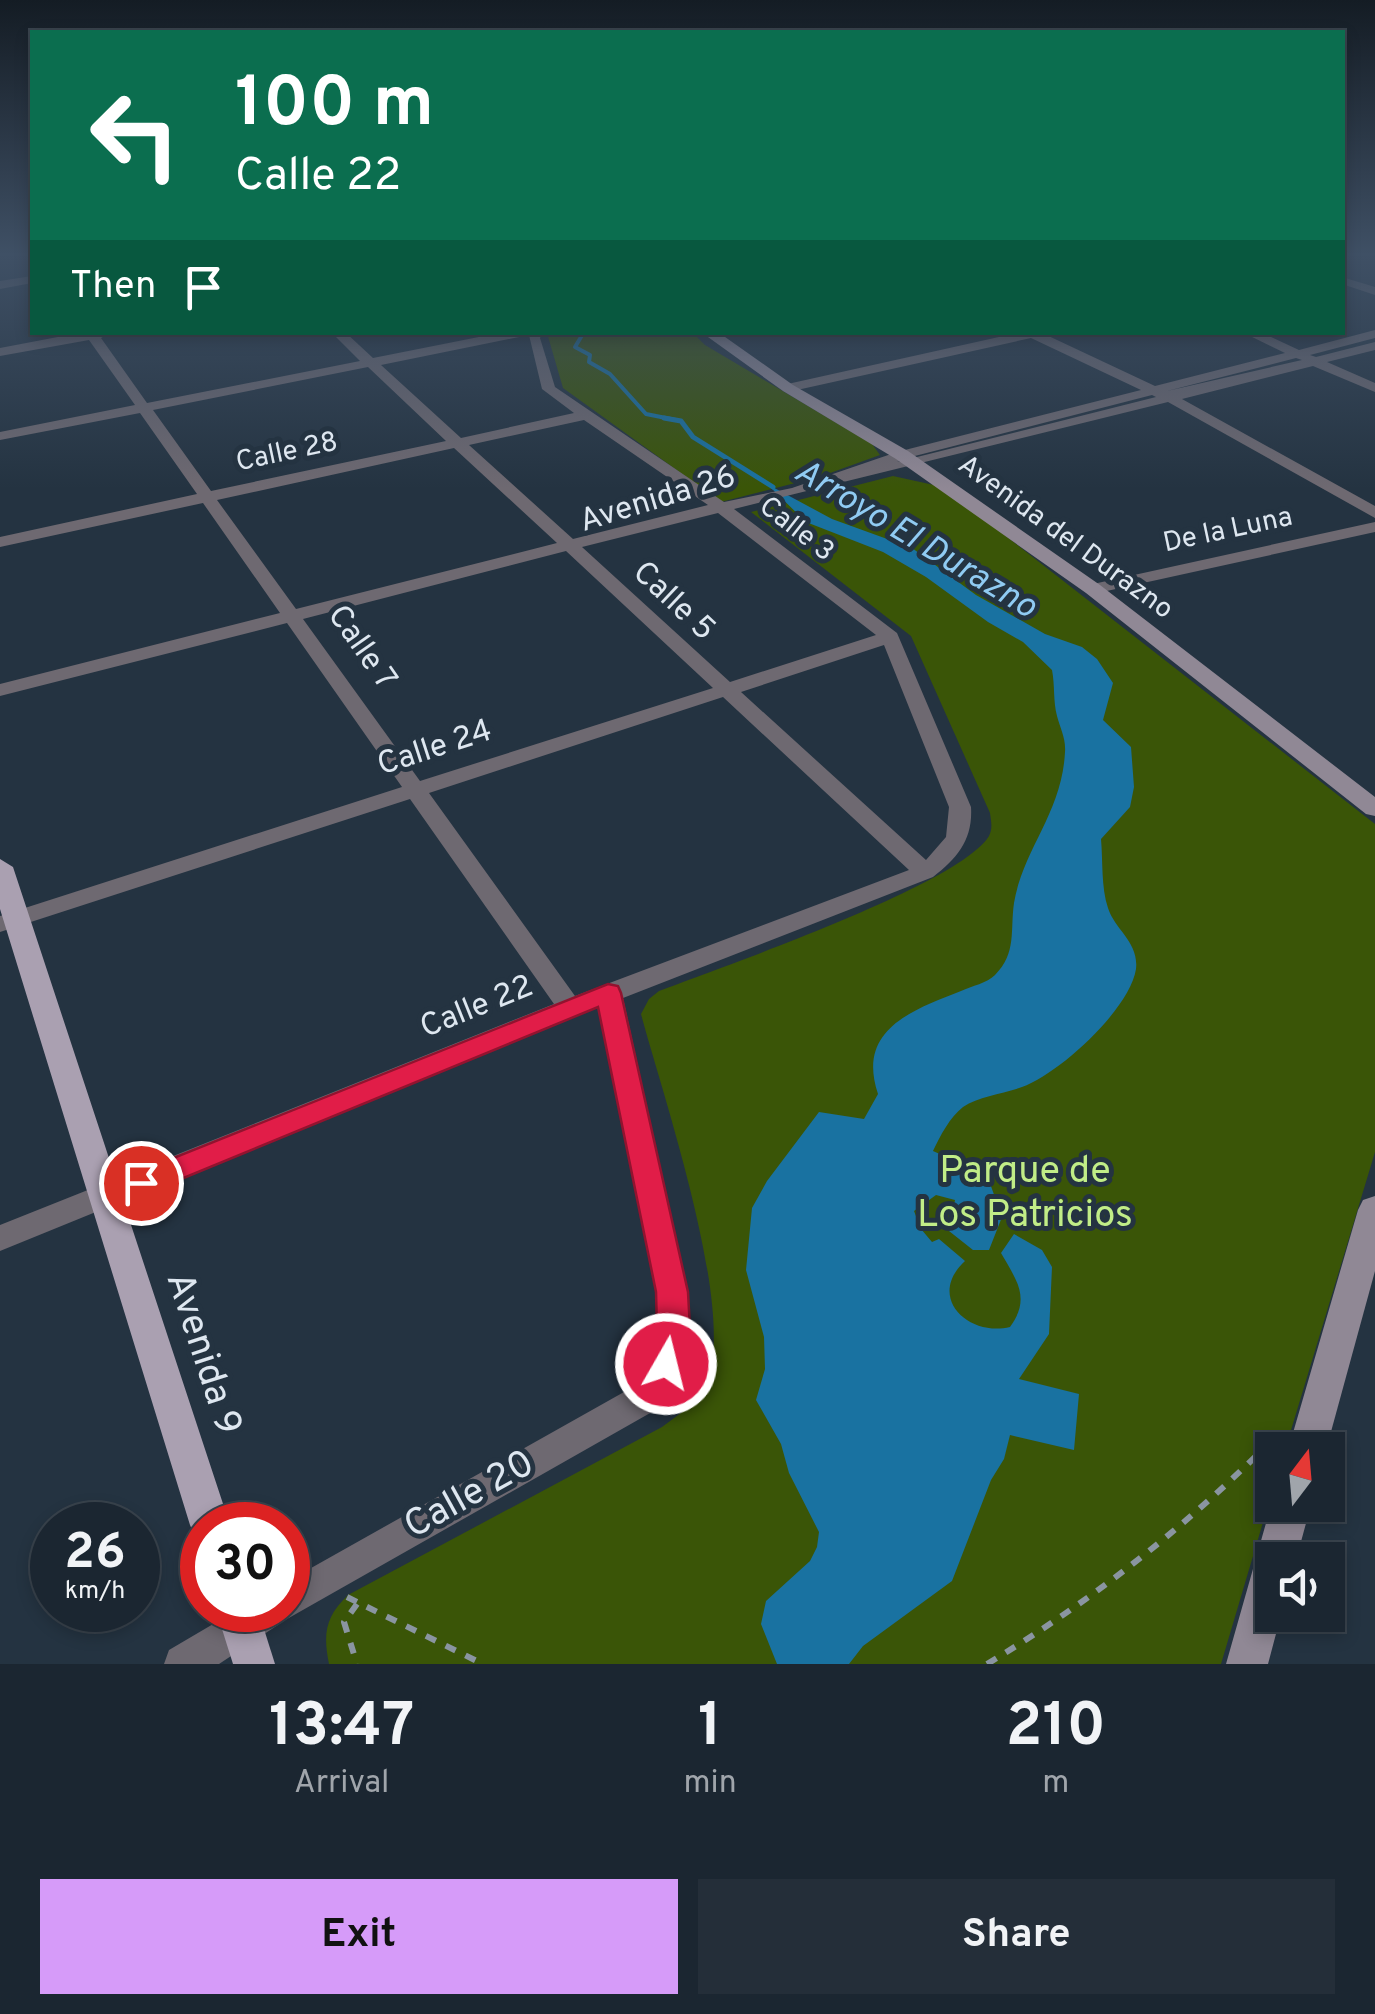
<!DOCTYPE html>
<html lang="en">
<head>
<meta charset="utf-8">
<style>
  :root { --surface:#1b2631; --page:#242e39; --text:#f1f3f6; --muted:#a0a5ab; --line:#39434d; --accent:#d69bf9 }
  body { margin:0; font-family:Overpass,sans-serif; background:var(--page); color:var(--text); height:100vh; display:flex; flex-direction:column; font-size:38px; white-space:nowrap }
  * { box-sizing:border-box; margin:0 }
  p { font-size:32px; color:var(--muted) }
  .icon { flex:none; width:55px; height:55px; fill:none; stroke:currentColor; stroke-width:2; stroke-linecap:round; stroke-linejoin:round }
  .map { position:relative; height:1664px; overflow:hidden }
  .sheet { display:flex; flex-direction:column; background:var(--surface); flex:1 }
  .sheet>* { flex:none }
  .top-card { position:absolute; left:30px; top:30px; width:1315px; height:305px; border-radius:0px; box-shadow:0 5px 15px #0003,0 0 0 2px var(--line); background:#0b6e4f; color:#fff; overflow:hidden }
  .needle { width:65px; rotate:16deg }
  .fabs { position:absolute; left:1255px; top:1432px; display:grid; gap:20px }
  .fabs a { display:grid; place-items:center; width:90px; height:90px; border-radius:0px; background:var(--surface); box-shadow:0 5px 15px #0003,0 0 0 2px var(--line); font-size:50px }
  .speed { position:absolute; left:30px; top:1502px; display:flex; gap:20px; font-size:50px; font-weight:700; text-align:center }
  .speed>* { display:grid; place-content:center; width:130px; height:130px; border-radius:50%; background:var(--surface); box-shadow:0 5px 15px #0003,0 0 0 2px var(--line); line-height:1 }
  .speed small { font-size:25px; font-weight:400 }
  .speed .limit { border:15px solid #d22; background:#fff; color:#111 }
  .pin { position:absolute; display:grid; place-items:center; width:85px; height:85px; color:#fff; margin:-42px; border:5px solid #fff; border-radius:50%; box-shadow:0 2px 10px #0007 }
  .me { position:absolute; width:110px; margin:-55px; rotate:8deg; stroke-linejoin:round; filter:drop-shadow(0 0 8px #0008) }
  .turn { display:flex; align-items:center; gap:35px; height:210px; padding:0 40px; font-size:45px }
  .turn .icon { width:130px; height:130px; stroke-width:2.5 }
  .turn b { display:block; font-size:70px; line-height:85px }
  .then { display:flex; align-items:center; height:95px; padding:0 40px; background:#0003; gap:20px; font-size:38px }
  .eta { display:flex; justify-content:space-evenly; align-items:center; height:170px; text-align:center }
  .eta b { font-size:60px; font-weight:700; line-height:70px }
  .primary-button { display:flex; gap:20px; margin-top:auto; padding:20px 40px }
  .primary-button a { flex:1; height:115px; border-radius:0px; background:var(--accent); color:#111; font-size:40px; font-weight:700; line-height:115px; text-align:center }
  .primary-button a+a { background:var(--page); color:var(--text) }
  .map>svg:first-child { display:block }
  .green { fill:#3a5507 }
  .water { fill:#1972a1 }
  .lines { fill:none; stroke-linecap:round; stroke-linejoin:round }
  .stream-far1 { stroke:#1972a1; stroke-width:4 }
  .stream { stroke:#1972a1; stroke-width:5 }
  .path { stroke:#8a95a1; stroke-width:6; stroke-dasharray:11 11; stroke-linecap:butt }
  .minor { fill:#6e6971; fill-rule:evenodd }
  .secondary { fill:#908895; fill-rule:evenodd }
  .primary { fill:#aaa0b1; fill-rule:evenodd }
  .route { fill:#e11d48; stroke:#92132f; stroke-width:2.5 }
  .labels { text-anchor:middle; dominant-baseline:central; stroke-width:10; stroke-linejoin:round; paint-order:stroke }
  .far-street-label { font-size:28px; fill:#dee7f0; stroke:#243341 }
  .street-label { font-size:32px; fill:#dee7f0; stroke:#243341 }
  .water-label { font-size:35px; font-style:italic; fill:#90cbf3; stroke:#243341 }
  .near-park-label { font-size:38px; fill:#c1ed87; stroke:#243341 }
  .near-street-label { font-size:38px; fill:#dee7f0; stroke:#243341 }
</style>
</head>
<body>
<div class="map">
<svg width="1375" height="1664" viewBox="0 0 1375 1664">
  <rect width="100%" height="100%" fill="#243341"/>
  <g class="green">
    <path d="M 547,333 L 693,333 L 705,345 L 872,444 L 880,455 L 819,477 L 721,502 L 563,388 Z"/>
    <path d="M 893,476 L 943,487 L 1375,824 L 1375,1152 L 1285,1450 L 1272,1450 L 1272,1492 L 1221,1664 L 329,1664 C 323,1634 325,1617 348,1595 L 662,1427 C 678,1415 696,1404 705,1385 C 740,1319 661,1090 641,1014 L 649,999 L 659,991 C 724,966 959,885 989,836 C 993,828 991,821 990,813 L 911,636 L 751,512 Z"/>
  </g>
  <path class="water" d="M 767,484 L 832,519 L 912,548 L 976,595 L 1045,634 L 1082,647 L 1097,659 L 1113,683 L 1103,720 L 1131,747 L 1134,787 L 1130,807 L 1101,839 C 1103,861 1101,887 1108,908 C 1115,930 1139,942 1136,969 C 1130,1009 1059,1074 1022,1087 C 1003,1094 979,1096 963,1107 C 950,1117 940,1136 933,1151 L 987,1175 L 1002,1217 L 989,1250 L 973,1250 L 949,1231 L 955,1200 L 936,1195 L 914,1211 L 921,1229 L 932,1242 L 939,1239 L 965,1261 C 926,1297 968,1337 1010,1327 C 1031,1298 1017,1281 1001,1253 L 1014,1234 L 1042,1250 L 1052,1267 L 1049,1334 L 1019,1379 L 1079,1394 L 1074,1450 L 1010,1435 L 1004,1459 L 991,1480 L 952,1581 L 863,1646 L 849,1664 L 777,1664 L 761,1624 L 766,1601 L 810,1561 L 817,1547 L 819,1532 L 789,1473 L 781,1444 L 756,1400 L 765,1369 L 764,1337 L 746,1270 L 752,1208 L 767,1181 L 819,1112 L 864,1119 L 878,1094 C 856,1029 913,1010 961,991 C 972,986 987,983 995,975 C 1017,953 1010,930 1014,903 C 1023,849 1062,813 1065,752 C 1066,738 1060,728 1057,716 C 1053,701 1055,685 1052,670 L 1023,642 L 988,622 L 926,577 L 883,552 L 806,522 Z"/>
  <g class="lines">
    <path class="stream-far1" d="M 584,332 L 575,347 L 590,355 L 589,362 L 610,374 L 646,414 L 676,420"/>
    <path class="stream" d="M 664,418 L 681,421 L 693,437 L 773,487"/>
    <g class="path">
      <path d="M 347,1597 L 483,1664"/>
      <path d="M 357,1604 L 344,1622 L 357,1664"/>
      <path d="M 987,1664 C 1095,1599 1192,1522 1280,1432"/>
    </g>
    <g class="minor">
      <path d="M 32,276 L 32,283 L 0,289 L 0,281 Z"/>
      <path d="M 1342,277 L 1375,287 L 1375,295 L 1342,284 Z"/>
      <path d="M 1375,330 L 1375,338 L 1310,355 L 1316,357 L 1375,342 L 1375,350 L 1327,362 L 1375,383 L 1375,392 L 1313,366 L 1182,399 L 1375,506 L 1375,518 L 1168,402 L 734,509 L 897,633 L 971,807 C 973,839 958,858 933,877 L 623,998 L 688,1293 L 689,1329 L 666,1404 L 287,1619 L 219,1664 L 164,1664 L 169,1650 L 237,1610 L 288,1610 L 288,1581 L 640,1383 L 657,1329 L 656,1293 L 599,1007 L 0,1251 L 0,1225 L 554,1004 L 410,799 L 0,932 L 0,916 L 402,787 L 287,623 L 0,696 L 0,684 L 280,613 L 203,503 L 0,547 L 0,537 L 197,494 L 140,413 L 0,440 L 0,432 L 135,405 L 89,340 L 0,356 L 0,348 L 84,332 L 112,332 L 101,338 L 147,403 L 360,361 L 331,332 L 345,332 L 373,358 L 504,332 L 543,332 L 540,338 L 555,387 L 724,502 L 792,488 L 897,452 L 1141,390 L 1031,338 L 788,392 L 783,391 L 783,385 L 1021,332 L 1040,332 L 1155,386 L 1285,353 L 1242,332 L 1260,332 L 1299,350 ZM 529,335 L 542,389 L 574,413 L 461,438 L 381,365 ZM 1296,358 L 1302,360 L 1167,391 ZM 368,367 L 446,441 L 211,491 L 153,410 ZM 1152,395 L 1156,397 L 897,462 L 907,458 ZM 584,420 L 708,505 L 573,539 L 469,445 ZM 454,448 L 557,543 L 296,609 L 217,500 ZM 718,513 L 876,635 L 730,682 L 582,547 ZM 566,551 L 713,688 L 420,781 L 303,619 ZM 884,645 L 949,807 L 946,837 L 926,860 L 741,692 ZM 723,697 L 909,870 L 575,996 L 429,793 Z"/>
      <path d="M 1375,522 L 1375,532 L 1093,594 L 1084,589 L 1093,584 Z"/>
    </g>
    <g class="secondary">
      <path d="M 701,332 L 718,332 L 793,385 L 908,451 L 1100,585 L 1375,797 L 1375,816 L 1366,814 L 1086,593 L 896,459 L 783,391 Z"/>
      <path d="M 1375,1196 L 1375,1271 L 1326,1450 L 1288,1450 L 1358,1210 L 1363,1200 Z"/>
      <path d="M 1272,1502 L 1311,1505 L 1296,1560 L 1272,1560 L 1272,1615 L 1281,1615 L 1268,1664 L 1226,1664 Z"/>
    </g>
    <g class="primary">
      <path d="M 0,859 L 13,867 L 230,1525 L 202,1525 L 202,1542 L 196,1539 L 190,1525 L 0,909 Z"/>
      <path d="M 216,1610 L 258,1610 L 275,1664 L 233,1664 Z"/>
    </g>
  </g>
  <linearGradient id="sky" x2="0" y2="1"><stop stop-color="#141c24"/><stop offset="0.52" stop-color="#3f5065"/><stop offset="1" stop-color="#3f5065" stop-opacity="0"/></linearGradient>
  <rect width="1375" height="489" fill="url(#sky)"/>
  <path class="route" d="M 608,984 L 618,986 L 621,993 L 688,1292 L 690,1329 L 677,1375 L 666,1379 L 654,1375 L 649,1364 L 657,1329 L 656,1292 L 598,1007 L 152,1191 L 141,1195 L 131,1191 L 126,1183 L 131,1175 Z"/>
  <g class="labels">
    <g class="far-street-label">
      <text transform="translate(287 453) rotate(-12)">Calle 28</text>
      <text transform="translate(796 530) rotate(38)">Calle 3</text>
      <text transform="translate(1228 531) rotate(-12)">De la Luna</text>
      <text transform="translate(1065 538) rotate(36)">Avenida del Durazno</text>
    </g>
    <g class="street-label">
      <text transform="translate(658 500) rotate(-17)">Avenida 26</text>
      <text transform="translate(673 602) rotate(43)">Calle 5</text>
      <text transform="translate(361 648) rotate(55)">Calle 7</text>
      <text transform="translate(435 749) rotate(-18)">Calle 24</text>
      <text transform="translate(477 1008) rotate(-22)">Calle 22</text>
    </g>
    <g class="water-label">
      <text transform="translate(915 540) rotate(31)">Arroyo El Durazno</text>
    </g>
    <g class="near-park-label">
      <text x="1025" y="1172">Parque de<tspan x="1025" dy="44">Los Patricios</tspan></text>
    </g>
    <g class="near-street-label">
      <text transform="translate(202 1354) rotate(72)">Avenida 9</text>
      <text transform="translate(470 1496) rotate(-29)">Calle 20</text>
    </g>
  </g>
</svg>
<div class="fabs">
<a><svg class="needle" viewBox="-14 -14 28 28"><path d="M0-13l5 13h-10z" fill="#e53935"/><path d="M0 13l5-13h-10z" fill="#a0a5ab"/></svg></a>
<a><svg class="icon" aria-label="sound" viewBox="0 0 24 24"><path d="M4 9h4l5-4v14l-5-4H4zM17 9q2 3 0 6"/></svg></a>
</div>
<div class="speed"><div>26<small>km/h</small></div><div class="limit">30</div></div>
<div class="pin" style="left:141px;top:1183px;background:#d93025"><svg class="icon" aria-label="arrive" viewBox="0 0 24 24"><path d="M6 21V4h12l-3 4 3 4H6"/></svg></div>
<svg class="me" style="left:666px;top:1364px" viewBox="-20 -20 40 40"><circle r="17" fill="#e11d48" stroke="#fff" stroke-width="3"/><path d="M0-11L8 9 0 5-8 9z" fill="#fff"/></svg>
<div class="top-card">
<div class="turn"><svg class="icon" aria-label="left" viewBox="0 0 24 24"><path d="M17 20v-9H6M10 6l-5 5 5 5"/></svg><div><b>100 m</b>Calle 22</div></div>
<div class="then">Then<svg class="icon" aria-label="arrive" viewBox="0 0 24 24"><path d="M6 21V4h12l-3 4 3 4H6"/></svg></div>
</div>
</div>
<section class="sheet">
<div class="eta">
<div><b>13:47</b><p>Arrival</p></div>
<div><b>1</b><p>min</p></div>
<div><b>210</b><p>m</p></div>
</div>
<div class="primary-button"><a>Exit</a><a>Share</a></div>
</section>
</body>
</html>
